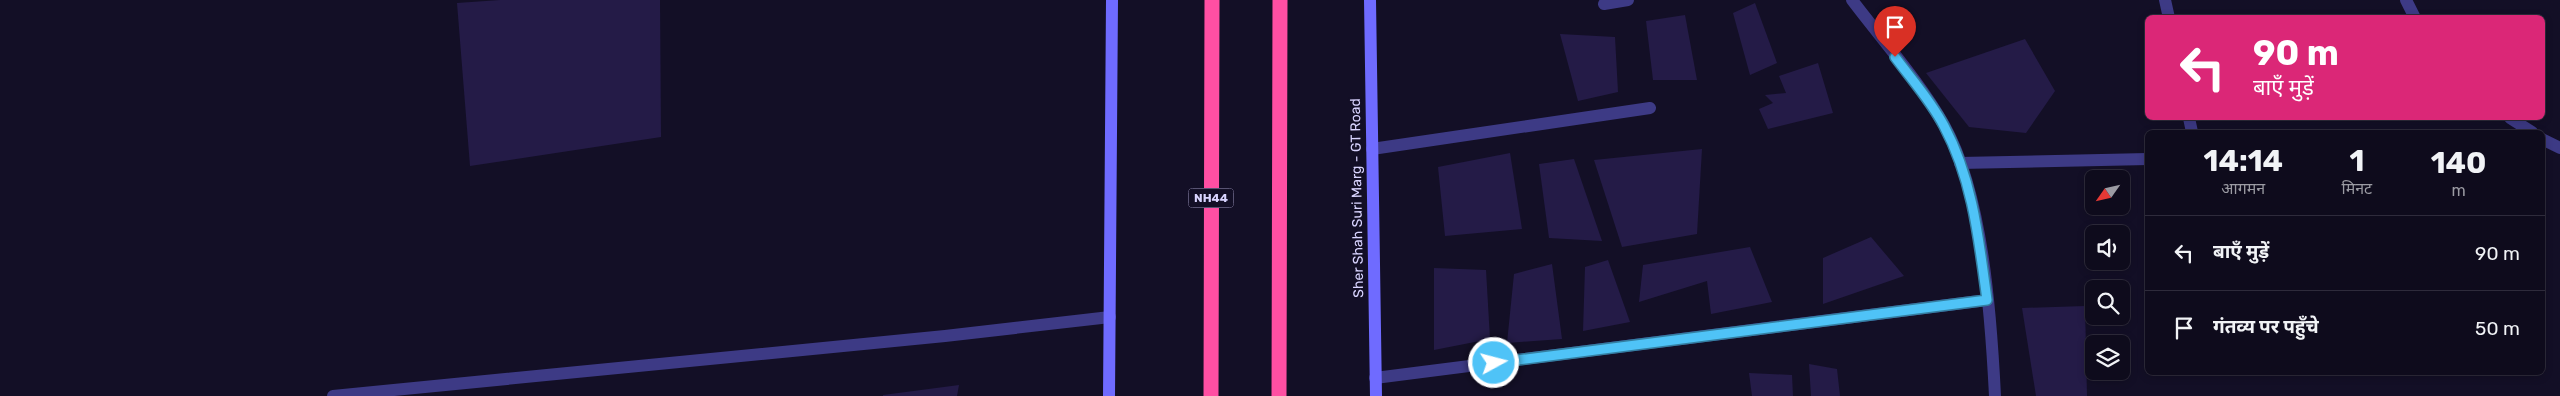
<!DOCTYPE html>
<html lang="hi">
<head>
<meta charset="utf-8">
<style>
  :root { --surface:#0e0b1c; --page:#171425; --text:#f1f3f6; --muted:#9b9ba3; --line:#2e2b3b }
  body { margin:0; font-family:Rubik,"Noto Sans Devanagari",sans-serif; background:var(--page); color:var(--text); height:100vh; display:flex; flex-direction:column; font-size:19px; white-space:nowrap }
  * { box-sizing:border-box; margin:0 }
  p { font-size:16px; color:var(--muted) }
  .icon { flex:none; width:28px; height:28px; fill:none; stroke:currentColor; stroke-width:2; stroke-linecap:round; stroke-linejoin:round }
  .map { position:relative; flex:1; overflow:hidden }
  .sheet { position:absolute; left:2145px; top:130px; width:400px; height:245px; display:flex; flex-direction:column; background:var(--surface); border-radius:8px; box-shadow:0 2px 8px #0003,0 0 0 1px var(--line) }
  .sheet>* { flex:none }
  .hud { position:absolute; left:2145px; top:15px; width:400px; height:105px; border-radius:8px; box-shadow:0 2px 8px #0003,0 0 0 1px var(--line); background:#db2777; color:#fff; overflow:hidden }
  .needle { width:32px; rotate:236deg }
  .controls { position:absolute; left:2085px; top:170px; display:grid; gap:10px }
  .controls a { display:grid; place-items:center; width:45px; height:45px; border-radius:8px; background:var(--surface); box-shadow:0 2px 8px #0003,0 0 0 1px var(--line); font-size:25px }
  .pin { position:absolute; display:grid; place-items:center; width:42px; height:42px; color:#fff; margin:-51px -21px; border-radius:50% 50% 50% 0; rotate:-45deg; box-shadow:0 0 5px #0007 }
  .pin .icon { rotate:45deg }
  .me { position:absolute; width:55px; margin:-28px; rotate:83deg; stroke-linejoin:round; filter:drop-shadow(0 0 4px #0008) }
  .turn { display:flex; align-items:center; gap:18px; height:105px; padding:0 25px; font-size:22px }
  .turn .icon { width:65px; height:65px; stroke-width:2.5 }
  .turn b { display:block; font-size:35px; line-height:42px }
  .eta { display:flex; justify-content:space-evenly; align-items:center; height:85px; text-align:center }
  .eta b { font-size:30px; font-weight:700; line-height:35px }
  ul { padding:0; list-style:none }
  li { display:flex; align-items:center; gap:15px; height:75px; padding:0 25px; border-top:1px solid var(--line) }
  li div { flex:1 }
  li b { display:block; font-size:19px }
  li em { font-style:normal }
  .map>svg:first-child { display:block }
  .building { fill:#241b47 }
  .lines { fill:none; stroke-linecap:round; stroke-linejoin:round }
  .street { stroke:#3d3a85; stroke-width:12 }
  .secondary { stroke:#6f6bff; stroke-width:12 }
  .highway { stroke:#ff4fa3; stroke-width:15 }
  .route-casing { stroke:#337fa1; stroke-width:12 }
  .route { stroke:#4fc3f7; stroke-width:9 }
  .labels { text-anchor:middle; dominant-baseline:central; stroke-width:4; stroke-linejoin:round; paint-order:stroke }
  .shield { fill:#130f26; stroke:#9e99be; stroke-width:1 }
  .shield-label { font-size:12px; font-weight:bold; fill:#d9d4ff }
  .street-label { font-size:14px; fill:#d9d4ff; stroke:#130f26 }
</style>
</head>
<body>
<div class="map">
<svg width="2560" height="396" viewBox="0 0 2560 396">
  <rect width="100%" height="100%" fill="#130f26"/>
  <g class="building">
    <path d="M 500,0 L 660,0 L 661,137 L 470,166 L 457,3 Z"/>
    <path d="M 1755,3 L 1777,63 L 1750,75 L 1733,13 Z"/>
    <path d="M 1685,15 L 1697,80 L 1653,80 L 1646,21 Z"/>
    <path d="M 1560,34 L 1615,37 L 1618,92 L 1578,101 Z"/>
    <path d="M 2025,39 L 2055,91 L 2026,133 L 1969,127 L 1926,73 Z"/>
    <path d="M 1818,63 L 1833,113 L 1768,129 L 1759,109 L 1773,103 L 1765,95 L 1786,93 L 1779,76 Z"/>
    <path d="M 1702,149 L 1697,234 L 1622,247 L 1594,160 Z"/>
    <path d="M 1510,153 L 1522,229 L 1445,236 L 1438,167 Z"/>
    <path d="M 1574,159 L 1602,241 L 1549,238 L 1539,164 Z"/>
    <path d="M 1871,237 L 1904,276 L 1823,304 L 1823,258 Z"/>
    <path d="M 1750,247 L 1772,302 L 1711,314 L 1707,281 L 1639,302 L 1643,265 Z"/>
    <path d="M 1608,260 L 1630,322 L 1583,331 L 1585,267 Z"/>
    <path d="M 1552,264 L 1562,339 L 1507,343 L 1514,274 Z"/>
    <path d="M 1434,268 L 1486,270 L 1490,339 L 1434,350 Z"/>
    <path d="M 2085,306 L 2087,396 L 2036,396 L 2022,308 Z"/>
    <path d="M 1809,364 L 1837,369 L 1840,396 L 1811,396 Z"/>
    <path d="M 1749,373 L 1792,375 L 1793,396 L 1752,396 Z"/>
    <path d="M 959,385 L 957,396 L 883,396 L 883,395 Z"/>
  </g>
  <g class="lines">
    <g class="street">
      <path d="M 1852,0 C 1883,41 1919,81 1944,125 C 1983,195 1991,316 1995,396"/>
      <path d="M 2165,0 L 2169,18"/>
      <path d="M 2406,0 L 2415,18"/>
      <path d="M 1604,4 L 1628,0"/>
      <path d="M 2189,118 L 2192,132"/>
      <path d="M 2510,118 L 2532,132"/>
      <path d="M 2542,139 L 2560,148"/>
      <path d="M 1372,149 L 1650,108"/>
      <path d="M 1960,163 L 2148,159"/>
      <path d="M 1375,378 L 1987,300"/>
      <path d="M 333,396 L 945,336 L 1110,317"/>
    </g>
    <g class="secondary">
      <path d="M 1370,0 L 1376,396"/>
      <path d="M 1109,396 L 1112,0"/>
    </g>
    <g class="highway">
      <path d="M 1211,396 L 1212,0"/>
      <path d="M 1279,396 L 1280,0"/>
    </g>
  </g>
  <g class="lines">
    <g class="route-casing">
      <path id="route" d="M 1494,363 L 1987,300 C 1979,241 1973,180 1944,126 C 1931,101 1912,80 1895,57"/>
    </g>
    <use href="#route" class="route"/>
  </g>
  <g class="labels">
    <rect class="shield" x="1188.5" y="188.5" width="45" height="19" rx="4"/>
    <g class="shield-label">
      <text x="1211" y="198">NH44</text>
    </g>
    <g class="street-label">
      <text transform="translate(1357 198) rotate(-91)">Sher Shah Suri Marg - GT Road</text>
    </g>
  </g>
</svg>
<div class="controls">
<a><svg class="needle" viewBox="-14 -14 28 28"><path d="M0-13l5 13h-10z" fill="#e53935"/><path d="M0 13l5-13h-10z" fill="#9b9ba3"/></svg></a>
<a><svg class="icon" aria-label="sound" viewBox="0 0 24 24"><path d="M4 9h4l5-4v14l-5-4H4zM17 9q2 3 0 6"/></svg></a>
<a><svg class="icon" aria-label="search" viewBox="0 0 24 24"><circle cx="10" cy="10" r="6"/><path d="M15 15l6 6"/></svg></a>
<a><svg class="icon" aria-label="layers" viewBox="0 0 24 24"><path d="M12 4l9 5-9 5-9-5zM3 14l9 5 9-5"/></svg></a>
</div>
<div class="pin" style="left:1895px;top:57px;background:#d93025"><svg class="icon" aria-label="arrive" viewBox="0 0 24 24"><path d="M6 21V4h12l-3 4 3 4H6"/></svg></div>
<svg class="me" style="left:1494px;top:363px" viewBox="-20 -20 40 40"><circle r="17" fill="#4fc3f7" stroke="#fff" stroke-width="3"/><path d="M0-11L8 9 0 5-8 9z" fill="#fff"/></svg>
<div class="hud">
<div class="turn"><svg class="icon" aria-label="left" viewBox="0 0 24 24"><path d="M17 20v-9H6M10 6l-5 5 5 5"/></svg><div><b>90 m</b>बाएँ मुड़ें</div></div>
</div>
<section class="sheet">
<div class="eta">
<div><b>14:14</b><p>आगमन</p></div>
<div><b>1</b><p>मिनट</p></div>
<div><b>140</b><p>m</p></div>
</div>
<ul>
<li><svg class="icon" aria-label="left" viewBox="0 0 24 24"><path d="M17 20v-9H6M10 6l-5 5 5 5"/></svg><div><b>बाएँ मुड़ें</b></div><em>90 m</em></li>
<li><svg class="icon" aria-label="arrive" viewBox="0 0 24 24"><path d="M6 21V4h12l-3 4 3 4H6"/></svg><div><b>गंतव्य पर पहुँचे</b></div><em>50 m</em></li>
</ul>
</section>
</div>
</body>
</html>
